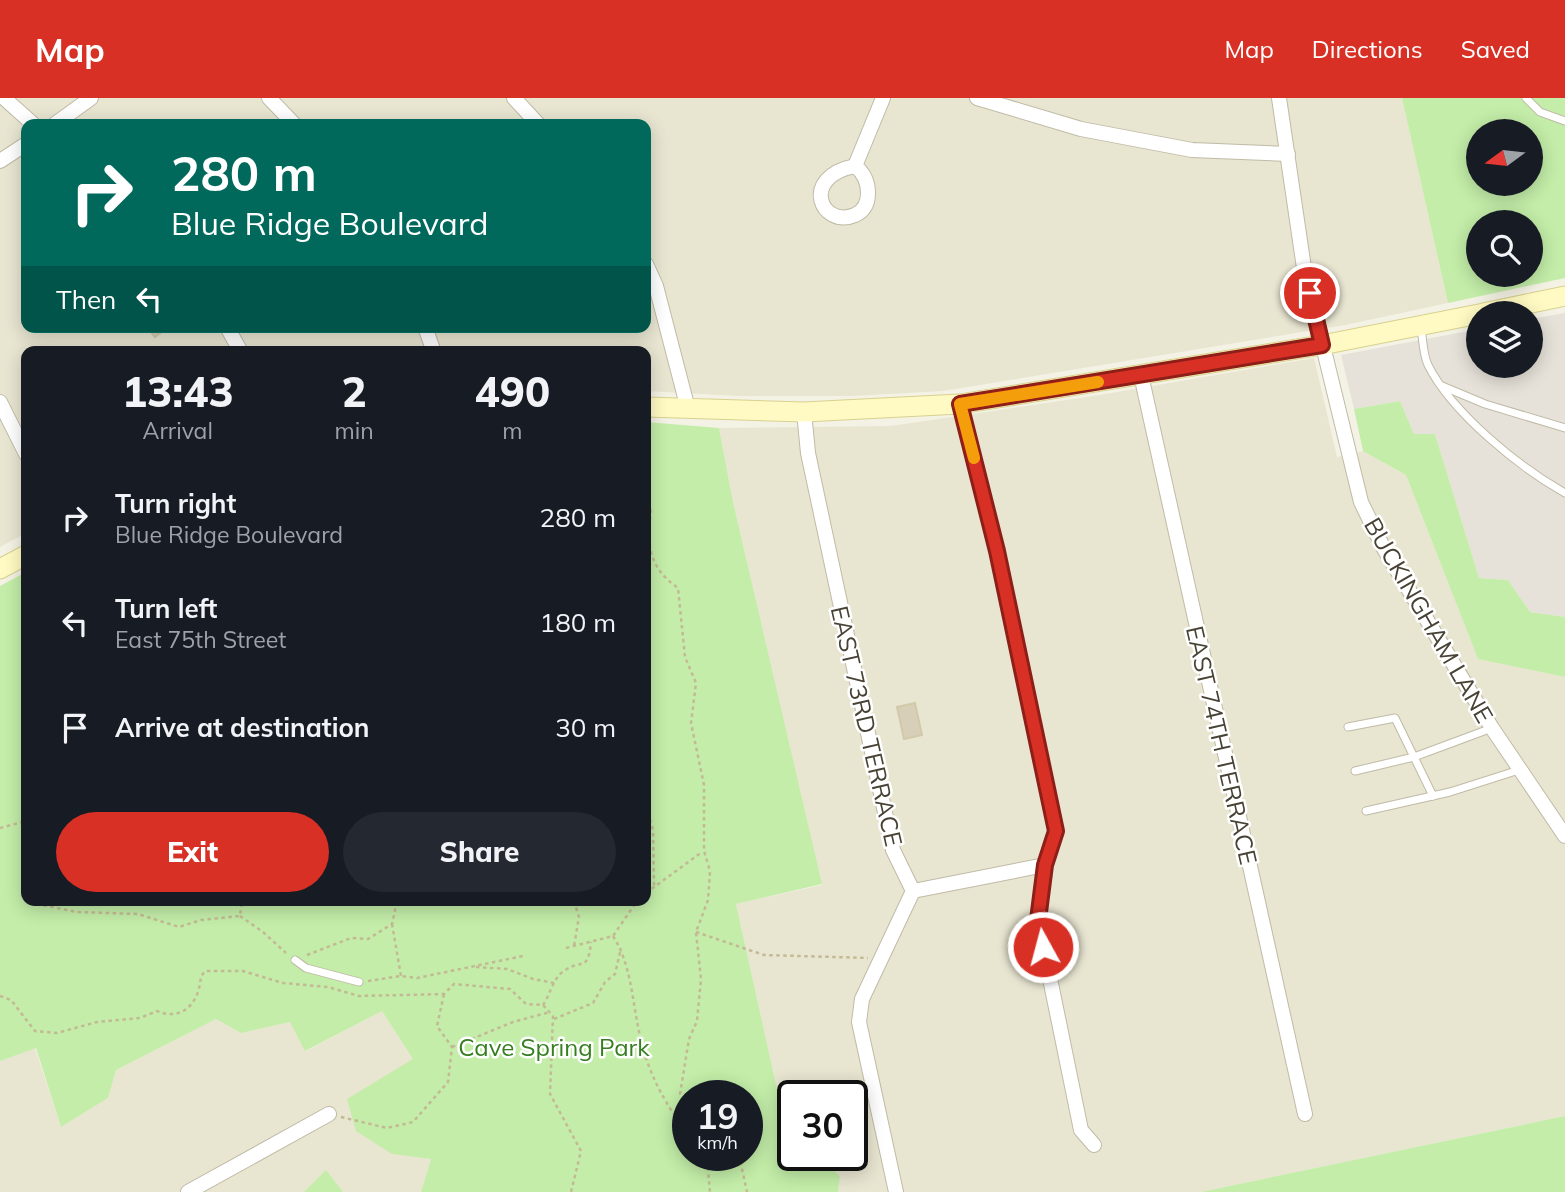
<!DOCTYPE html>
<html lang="en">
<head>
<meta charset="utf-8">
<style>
  :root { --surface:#171b24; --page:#242831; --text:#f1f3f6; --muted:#9ea1a6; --accent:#d93025 }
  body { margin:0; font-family:Mulish,sans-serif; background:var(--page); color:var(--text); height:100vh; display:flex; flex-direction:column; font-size:26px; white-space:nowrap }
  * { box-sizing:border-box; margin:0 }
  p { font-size:23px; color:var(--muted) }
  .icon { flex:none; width:38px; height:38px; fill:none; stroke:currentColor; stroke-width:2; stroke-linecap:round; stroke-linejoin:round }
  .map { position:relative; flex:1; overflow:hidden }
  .panel { position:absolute; left:21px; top:248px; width:630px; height:560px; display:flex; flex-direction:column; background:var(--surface); border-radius:14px; box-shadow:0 4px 18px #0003 }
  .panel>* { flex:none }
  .banner { position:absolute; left:21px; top:21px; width:630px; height:214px; border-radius:14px; box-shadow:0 4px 18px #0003; background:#00695c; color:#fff; overflow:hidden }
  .needle { width:46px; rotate:255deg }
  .fabs { position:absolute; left:1466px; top:21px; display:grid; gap:14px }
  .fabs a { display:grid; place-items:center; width:77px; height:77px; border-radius:50%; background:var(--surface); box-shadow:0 4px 18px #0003; font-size:35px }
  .speed { position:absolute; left:672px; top:982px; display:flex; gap:14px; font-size:35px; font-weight:700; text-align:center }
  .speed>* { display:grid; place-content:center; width:91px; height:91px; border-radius:50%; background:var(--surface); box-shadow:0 4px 18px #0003; line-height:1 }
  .speed small { font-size:18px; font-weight:400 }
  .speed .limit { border:4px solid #111; border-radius:10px; background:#fff; color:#111 }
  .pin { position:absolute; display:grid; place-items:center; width:60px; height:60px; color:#fff; margin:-30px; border:4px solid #fff; border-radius:50%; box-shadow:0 2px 7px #0007 }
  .me { position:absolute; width:77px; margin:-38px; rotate:353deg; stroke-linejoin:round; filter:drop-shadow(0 0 5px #0008) }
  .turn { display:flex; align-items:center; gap:24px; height:147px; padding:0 35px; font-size:32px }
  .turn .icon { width:91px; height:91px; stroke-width:2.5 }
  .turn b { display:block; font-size:49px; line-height:60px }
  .then { display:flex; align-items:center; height:66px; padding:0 35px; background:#0003; gap:14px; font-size:26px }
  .eta { display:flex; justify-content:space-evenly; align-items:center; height:119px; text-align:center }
  .eta b { font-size:42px; font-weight:800; line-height:49px }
  .button { display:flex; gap:14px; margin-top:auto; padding:14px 35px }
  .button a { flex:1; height:80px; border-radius:42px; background:var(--accent); color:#fff; font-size:28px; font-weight:800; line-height:80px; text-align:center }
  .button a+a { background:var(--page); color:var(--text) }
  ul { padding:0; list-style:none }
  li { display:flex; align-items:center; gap:21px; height:105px; padding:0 35px }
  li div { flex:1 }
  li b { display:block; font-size:26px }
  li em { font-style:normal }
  header { display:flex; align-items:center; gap:42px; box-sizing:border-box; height:98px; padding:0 35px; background:var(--accent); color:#fff }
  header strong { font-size:33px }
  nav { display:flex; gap:38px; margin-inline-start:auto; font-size:24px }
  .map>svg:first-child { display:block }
  .residential { fill:#e8e5d1; fill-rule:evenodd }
  .industrial { fill:#e6e2d9 }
  .green { fill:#c3eda8; fill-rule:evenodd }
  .building { fill:#d7cfb8; stroke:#d2c9ab; stroke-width:2 }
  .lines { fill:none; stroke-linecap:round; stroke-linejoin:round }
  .service-casing { stroke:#c0bba6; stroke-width:9 }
  .minor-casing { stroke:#c0bba6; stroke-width:16 }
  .secondary-casing { stroke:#d8d18f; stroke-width:21 }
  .path { stroke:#c3ba95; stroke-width:2.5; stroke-dasharray:3.5 3.5; stroke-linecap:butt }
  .service { stroke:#fff; stroke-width:7 }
  .minor { stroke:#fff; stroke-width:14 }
  .secondary { stroke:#fffac3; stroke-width:19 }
  .route-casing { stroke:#8d1f18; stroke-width:18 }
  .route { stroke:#d93025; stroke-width:12 }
  .slow { stroke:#f59e0b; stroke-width:12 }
  .labels { text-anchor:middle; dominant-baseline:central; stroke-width:5; stroke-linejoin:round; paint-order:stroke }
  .street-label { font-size:24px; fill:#474233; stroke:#fff }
  .park-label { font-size:24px; fill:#367e21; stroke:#fff }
</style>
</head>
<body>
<header>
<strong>Map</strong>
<nav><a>Map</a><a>Directions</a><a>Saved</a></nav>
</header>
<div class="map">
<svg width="1565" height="1094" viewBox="0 0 1565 1094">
  <rect width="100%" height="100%" fill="#f4f2e4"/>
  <g class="residential">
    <path d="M 0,0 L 1402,0 L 1448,205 L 1345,227 L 943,293 L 852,298 L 738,298 L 646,293 L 646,254 L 26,254 L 26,435 L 0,449 ZM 26,26 L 646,26 L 646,229 L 26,229 Z"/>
    <path d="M 1314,260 L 1337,359 L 1363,353 L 1406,377 L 1478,561 L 1565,579 L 1565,1018 L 1201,1094 L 838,1094 L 840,1078 L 792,1060 L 736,806 L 822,787 L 733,404 L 719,330 L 891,328 L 1100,297 ZM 793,998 L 852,998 L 852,1057 L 793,1057 Z"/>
    <path d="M 382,913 L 413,961 L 392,1056 L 431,1061 L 421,1094 L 343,1094 L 326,1073 L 304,1094 L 0,1094 L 0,963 L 35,950 L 61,1029 L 108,1000 L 116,972 L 216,921 L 241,935 L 290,924 L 306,953 Z"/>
  </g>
  <path class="industrial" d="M 1565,215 L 1565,519 L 1530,514 L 1508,482 L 1479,480 L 1435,336 L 1414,336 L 1400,303 L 1354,311 L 1341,257 L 1479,231 L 1479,268 L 1531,268 L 1531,221 Z"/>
  <g class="green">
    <path d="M 1402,0 L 1565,0 L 1565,180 L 1448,205 ZM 1479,33 L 1531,33 L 1531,86 L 1479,86 ZM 1479,124 L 1531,124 L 1531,177 L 1479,177 Z"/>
    <path d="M 1400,303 L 1414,336 L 1435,336 L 1479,480 L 1508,482 L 1530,514 L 1565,519 L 1565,579 L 1478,561 L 1406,377 L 1363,353 L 1354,311 Z"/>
    <path d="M 646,324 L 719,330 L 733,404 L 822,786 L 736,806 L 792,1059 L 819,1059 L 840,1078 L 838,1094 L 421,1094 L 431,1061 L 392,1056 L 356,1033 L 347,1001 L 413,961 L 382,913 L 305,953 L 290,924 L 241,935 L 216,921 L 116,972 L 108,1000 L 61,1029 L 36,950 L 0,963 L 0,488 L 26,474 L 26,803 L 646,803 ZM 688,998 L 747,998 L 747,1057 L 688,1057 Z"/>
    <path d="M 1565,1018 L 1565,1094 L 1201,1094 Z"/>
    <path d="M 326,1072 L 343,1094 L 304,1094 Z"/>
  </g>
  <g class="building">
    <path d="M 147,229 L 168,229 L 155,239 Z"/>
    <path d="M 915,605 L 922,637 L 904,641 L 897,609 Z"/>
  </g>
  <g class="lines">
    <g class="service-casing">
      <g id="service">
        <path d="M 1526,0 L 1540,14 L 1565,23"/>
        <path d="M 1421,230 C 1423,242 1423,257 1428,267 C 1452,315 1519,369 1565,395"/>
        <path d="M 1442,288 L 1485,306 L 1565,330"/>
        <path d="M 1348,629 L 1395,620 L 1414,659 L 1355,673"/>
        <path d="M 1433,698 L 1414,659 L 1492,630"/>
        <path d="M 1366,713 L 1450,694 L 1519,672"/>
        <path d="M 295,862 L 306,870 L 359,884"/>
      </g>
    </g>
    <g class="minor-casing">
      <g id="minor">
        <path d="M 4,0 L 33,26"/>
        <path d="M 269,0 L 294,26"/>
        <path d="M 514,0 L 538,26"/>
        <path d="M 977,0 L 1081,31 L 1192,52 L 1288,56"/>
        <path d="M 1279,0 L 1304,170 L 1361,404 L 1383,449 L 1492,630 L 1565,738"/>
        <path d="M 55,26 L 91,0"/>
        <path d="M 0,63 L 26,46"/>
        <path d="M 855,68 C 864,75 868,83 868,95 C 868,105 864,113 855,117 C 821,131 799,79 855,68 Z"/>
        <path d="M 855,68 L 883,0"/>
        <path d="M 646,166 L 656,188 L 688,311"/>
        <path d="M 227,229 L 241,254"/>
        <path d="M 425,229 L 434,254"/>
        <path d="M 1141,277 L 1305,1016"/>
        <path d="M 0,304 L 26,356"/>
        <path d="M 960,306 L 997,453 L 1056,733 L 1045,767 L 1038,822 L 1081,1032 L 1094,1047"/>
        <path d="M 804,314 L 808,355 L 893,752 L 913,793 L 862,901 L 859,924 L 896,1094"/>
        <path d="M 913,793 L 1045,767"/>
        <path d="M 188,1094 L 329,1016"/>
      </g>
    </g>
    <g class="secondary-casing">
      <g id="secondary">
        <path d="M 1483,215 L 1565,198"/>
        <path d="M 646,309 L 804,314 L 960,306 L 1322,247 L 1479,216"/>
        <path d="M 0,471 L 26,457"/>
      </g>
    </g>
    <g class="path">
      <path d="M 646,406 L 651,413 C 646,446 649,470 678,490 L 685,559 L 696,585 L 691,625 L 704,687 L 704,753 L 710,773 L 708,802 L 696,834 L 701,881 L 697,923 L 689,941 L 680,996 L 688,1001"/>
      <path d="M 646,708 L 653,732 L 654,790"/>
      <path d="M 24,724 L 26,732"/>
      <path d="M 0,730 L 26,723"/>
      <path d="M 646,795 L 702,754"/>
      <path d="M 38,803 L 42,807 L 77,814 L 138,816 L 179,829 L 201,822 L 240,818 L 242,803"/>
      <path d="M 574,803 L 579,819 L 574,848"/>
      <path d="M 240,818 L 263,834 L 286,855"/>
      <path d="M 392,826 L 401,878"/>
      <path d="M 696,834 L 764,857 L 868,860"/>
      <path d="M 613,838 C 632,868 632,904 640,938 C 648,975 665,1006 688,1036"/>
      <path d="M 566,850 L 613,838 L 637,803"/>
      <path d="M 307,857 L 351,840 L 368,841 L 392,826 L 397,803"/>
      <path d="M 476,869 L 507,871 L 533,881 L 554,885"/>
      <path d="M 368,883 L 401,878 L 417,880 L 523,858"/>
      <path d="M 0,898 L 11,902 L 35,933 L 57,935 L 97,924 L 140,920 L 157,913 C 176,921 191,913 198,894 C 201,885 199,880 205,873 L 243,873 L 283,885 L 328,889 L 359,898 L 444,896 L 454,886 L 510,891 L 526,906 L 543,907 L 553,918 L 550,996 L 581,1053 L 571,1094"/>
      <path d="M 543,907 C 550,897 553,880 564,873 C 582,860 588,875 591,844"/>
      <path d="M 554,921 L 593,905 L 605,884 L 615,876 L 621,850"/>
      <path d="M 452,949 L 513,924 L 550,914"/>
      <path d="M 341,1019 L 387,1030 L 413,1024 L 448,984 L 452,949 L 437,928 L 444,896"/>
      <path d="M 703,1057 L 707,1061 L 710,1094"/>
      <path d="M 739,1057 L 747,1094"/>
    </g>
    <use href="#service" class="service"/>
    <use href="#minor" class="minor"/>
    <use href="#secondary" class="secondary"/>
  </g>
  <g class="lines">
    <g class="route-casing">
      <path id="route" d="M 1043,849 L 1038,822 L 1045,767 L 1056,733 L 997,453 L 960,306 L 1322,247 L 1310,195"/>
    </g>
    <use href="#route" class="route"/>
    <path class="slow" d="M 974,360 L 960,306 L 1098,284"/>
  </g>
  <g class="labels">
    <g class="street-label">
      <text transform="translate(1429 522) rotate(60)">BUCKINGHAM LANE</text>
      <text transform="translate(867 628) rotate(77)">EAST 73RD TERRACE</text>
      <text transform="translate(1222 647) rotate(77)">EAST 74TH TERRACE</text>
    </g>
    <g class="park-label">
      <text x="554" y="949">Cave Spring Park</text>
    </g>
  </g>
</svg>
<div class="fabs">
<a><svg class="needle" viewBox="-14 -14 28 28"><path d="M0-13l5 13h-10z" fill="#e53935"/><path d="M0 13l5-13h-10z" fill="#9ea1a6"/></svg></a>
<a><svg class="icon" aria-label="search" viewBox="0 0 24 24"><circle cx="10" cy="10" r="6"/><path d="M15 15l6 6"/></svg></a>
<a><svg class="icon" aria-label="layers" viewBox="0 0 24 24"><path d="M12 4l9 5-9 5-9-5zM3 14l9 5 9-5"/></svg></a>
</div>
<div class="speed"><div>19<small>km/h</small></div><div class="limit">30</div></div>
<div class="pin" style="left:1310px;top:195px;background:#d93025"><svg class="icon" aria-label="arrive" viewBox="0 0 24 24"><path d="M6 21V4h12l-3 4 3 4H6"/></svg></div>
<svg class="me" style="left:1043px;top:849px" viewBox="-20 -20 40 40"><circle r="17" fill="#d93025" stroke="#fff" stroke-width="3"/><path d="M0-11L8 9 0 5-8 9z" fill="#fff"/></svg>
<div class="banner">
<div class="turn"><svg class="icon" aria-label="right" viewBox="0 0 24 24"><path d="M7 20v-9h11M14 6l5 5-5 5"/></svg><div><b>280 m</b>Blue Ridge Boulevard</div></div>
<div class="then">Then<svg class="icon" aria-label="left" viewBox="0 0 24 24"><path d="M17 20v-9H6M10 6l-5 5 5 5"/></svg></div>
</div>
<section class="panel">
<div class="eta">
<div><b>13:43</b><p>Arrival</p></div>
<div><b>2</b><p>min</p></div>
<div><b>490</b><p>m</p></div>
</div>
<ul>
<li><svg class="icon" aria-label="right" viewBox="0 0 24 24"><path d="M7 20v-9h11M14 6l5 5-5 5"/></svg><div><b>Turn right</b><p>Blue Ridge Boulevard</p></div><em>280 m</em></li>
<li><svg class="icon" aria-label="left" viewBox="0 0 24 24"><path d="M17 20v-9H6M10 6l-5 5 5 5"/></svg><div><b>Turn left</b><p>East 75th Street</p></div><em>180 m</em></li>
<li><svg class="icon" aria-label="arrive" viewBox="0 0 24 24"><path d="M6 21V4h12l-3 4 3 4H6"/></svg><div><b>Arrive at destination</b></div><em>30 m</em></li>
</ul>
<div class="button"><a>Exit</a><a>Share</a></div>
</section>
</div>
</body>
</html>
